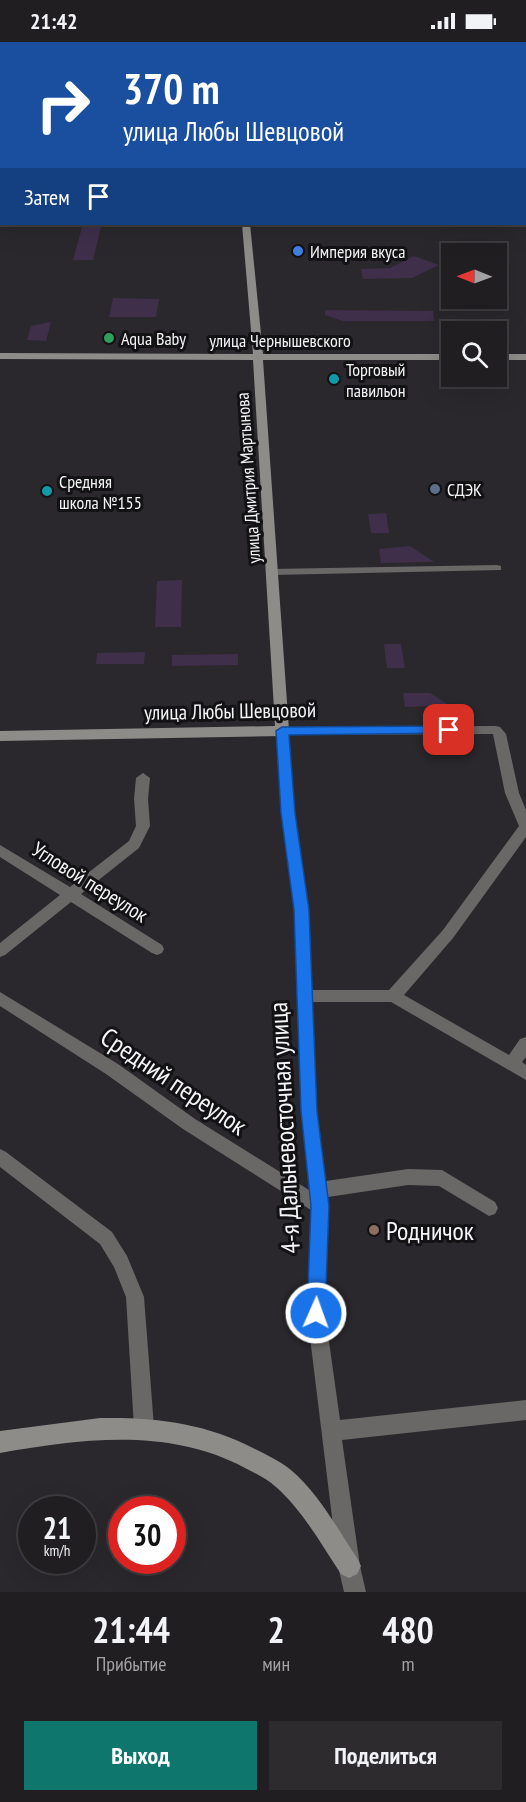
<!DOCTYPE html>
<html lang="ru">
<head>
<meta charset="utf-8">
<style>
  :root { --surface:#201e21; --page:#2d2b2e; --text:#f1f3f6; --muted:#a2a2a5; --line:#3d3c3f; --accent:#0f766e }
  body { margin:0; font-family:"PT Sans Narrow",sans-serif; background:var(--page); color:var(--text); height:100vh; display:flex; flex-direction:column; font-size:22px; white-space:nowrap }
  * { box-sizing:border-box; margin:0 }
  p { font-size:20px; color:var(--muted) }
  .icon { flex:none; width:33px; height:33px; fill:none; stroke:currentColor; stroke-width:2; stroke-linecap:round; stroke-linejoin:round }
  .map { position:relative; height:1550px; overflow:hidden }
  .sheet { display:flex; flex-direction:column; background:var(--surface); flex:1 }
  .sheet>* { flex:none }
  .banner { position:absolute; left:0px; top:0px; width:526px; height:183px; box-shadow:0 6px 24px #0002,0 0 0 2px var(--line); background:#1a4fa0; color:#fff; overflow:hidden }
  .needle { width:39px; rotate:271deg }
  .fabs { position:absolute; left:441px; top:201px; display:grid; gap:12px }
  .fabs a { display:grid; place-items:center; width:66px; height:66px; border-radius:0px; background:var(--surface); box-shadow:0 6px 24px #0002,0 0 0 2px var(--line); font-size:30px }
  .speed { position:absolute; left:18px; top:1454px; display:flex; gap:12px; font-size:30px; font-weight:700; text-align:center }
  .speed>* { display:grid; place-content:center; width:78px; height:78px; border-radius:50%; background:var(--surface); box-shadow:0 6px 24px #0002,0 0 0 2px var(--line); line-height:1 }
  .speed small { font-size:15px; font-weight:400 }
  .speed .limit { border:9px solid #d22; background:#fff; color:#111 }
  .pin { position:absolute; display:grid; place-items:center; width:51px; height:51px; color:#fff; margin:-26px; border-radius:12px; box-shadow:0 3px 9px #0006 }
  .me { position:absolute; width:66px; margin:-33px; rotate:2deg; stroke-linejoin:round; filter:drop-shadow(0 0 4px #0008) }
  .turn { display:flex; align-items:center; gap:21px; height:126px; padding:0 24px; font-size:27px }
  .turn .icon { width:78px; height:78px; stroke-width:2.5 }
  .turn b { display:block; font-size:42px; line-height:51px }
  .then { display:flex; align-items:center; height:57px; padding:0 24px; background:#0003; gap:12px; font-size:22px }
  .eta { display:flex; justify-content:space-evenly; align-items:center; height:102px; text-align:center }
  .eta b { font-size:36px; font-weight:700; line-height:42px }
  .primary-button { display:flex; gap:12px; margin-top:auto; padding:12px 24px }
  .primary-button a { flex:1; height:69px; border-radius:0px; background:var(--accent); color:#fff; font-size:24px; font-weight:700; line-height:69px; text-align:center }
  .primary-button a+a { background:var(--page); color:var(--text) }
  .status { display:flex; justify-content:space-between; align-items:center; height:42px; padding:0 30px; background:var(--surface); direction:ltr }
  .status svg { height:16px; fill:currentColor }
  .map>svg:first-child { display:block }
  .green { fill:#3f2f4b }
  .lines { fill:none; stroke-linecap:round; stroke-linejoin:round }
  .street { fill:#6a6866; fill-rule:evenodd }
  .secondary { fill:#8e8c88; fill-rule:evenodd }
  .route { fill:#1a73e8; stroke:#114b97; stroke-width:1.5 }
  .shop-dot { fill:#3f7fe0; stroke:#121113; stroke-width:2 }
  .leisure-dot { fill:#2e9e5b; stroke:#121113; stroke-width:2 }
  .culture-dot { fill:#0f9aa8; stroke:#121113; stroke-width:2 }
  .service-dot { fill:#5c6f8a; stroke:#121113; stroke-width:2 }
  .education-dot { fill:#8d6e63; stroke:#121113; stroke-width:2 }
  .labels { text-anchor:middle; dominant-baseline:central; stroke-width:6; stroke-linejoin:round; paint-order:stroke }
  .far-poi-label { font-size:18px; fill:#f5f4f7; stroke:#121113; text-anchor:start }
  .far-street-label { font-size:18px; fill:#f5f4f7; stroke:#121113 }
  .street-label { font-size:21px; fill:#f5f4f7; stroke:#121113 }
  .near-street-label { font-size:26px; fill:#f5f4f7; stroke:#121113 }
  .near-poi-label { font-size:26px; fill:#f5f4f7; stroke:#121113; text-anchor:start }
</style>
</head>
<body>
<div class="status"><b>21:42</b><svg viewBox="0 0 49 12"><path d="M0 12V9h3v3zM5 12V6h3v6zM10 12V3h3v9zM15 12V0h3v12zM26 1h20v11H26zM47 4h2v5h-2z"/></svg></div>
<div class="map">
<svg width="526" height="1550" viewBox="0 0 526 1550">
  <rect width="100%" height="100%" fill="#2a282c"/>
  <g class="green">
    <path d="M 82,185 L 101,185 L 93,218 L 73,218 Z"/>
    <path d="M 414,214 L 439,223 L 412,236 L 363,237 L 361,227 L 390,226 Z"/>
    <path d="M 113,256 L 159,257 L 156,275 L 109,275 Z"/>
    <path d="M 325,268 L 433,269 L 434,279 L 343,279 L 325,273 Z"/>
    <path d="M 51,280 L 46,299 L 27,298 L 31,284 Z"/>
    <path d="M 386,471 L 389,491 L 371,491 L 368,472 Z"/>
    <path d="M 410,504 L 434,520 L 381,521 L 379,507 Z"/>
    <path d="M 182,538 L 181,585 L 155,585 L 157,539 Z"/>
    <path d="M 384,602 L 401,602 L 405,626 L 387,626 Z"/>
    <path d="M 145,610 L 144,622 L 96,622 L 97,611 Z"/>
    <path d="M 238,612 L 238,623 L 172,624 L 172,613 Z"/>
    <path d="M 403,651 L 430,651 L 449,663 L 405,665 Z"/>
  </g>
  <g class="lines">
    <g class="street">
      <path d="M 497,523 L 501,524 L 501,528 L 272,533 L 266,530 L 272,527 Z"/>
      <path d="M 496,684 L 500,685 L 506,692 L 519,751 L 526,768 L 526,795 L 453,896 L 404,953 L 509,1013 L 520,997 L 526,995 L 526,1015 L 522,1020 L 526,1023 L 526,1038 L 391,960 L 312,960 L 317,1069 L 326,1139 L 408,1127 L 442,1128 L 495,1160 L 498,1166 L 495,1172 L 489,1174 L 439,1144 L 408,1143 L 328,1155 L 325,1271 L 340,1378 L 526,1358 L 526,1378 L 342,1398 L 360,1524 L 366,1550 L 344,1550 L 338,1524 L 307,1271 L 311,1168 L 183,1087 L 106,1032 L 0,964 L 0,950 L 118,1022 L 195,1077 L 309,1148 L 301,1069 L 294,868 L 281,771 L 276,689 L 282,685 ZM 493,692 L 505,751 L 519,784 L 443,888 L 389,948 L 312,948 L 308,868 L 295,771 L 289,693 Z"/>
      <path d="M 143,731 L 150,736 L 148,757 L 150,784 L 139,806 L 81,852 L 162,903 L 164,907 L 162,911 L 157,913 L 152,911 L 71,860 L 5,913 L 0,915 L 0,901 L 60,853 L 0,815 L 0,803 L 70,845 L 129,799 L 136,784 L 134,757 L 136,736 Z"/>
      <path d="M 0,1107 L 6,1110 L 112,1190 L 127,1214 L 144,1255 L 154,1385 L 151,1392 L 144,1395 L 137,1392 L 134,1385 L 126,1255 L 114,1225 L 100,1202 L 0,1125 Z"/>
    </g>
    <g class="secondary">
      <path d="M 220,0 L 226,0 L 219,2 Z"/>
      <rect x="525" y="115" width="1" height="4"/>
      <rect x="0" y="120" width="2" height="4"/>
      <path d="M 242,182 L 250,182 L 263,312 L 452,312 L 452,318 L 263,318 L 289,689 L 282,694 L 0,699 L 0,689 L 275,684 L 253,318 L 0,317 L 0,311 L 253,312 Z"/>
      <rect x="496" y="312" width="30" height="6"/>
      <path d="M 100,1376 C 155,1375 206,1381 255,1407 C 267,1413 280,1419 291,1428 C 319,1452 337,1486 357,1516 L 361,1524 L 357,1532 L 349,1536 L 341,1532 C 321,1502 303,1469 276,1445 C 267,1437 255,1431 245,1426 C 168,1385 82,1397 0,1411 L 0,1389 Z"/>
    </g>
  </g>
  <path class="route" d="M 449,684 L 453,685 L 455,688 L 453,691 L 289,693 L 295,771 L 309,868 L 317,1069 L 329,1164 L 325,1271 L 323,1277 L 316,1280 L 309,1277 L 307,1271 L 311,1164 L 301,1069 L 294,868 L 281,771 L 276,689 L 282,685 Z"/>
  <circle class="shop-dot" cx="298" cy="209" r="6"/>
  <circle class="leisure-dot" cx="109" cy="296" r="6"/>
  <g class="culture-dot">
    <circle cx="334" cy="337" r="6"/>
    <circle cx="47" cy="449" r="6"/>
  </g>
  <circle class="service-dot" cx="435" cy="447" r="6"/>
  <circle class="education-dot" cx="374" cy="1188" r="6"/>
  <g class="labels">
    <g class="far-poi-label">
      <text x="310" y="209">Империя вкуса</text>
      <text x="121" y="296">Aqua Baby</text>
      <text x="346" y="327">Торговый<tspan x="346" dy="21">павильон</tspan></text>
      <text x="59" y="439">Средняя<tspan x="59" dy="21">школа №155</tspan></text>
      <text x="447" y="447">СДЭК</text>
    </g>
    <g class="far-street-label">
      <text x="280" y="298">улица Чернышевского</text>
      <text transform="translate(248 436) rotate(-94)">улица Дмитрия Мартынова</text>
    </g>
    <g class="street-label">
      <text transform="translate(230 669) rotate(-1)">улица Любы Шевцовой</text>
      <text transform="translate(90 840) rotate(32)">Угловой переулок</text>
    </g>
    <g class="near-street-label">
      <text transform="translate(174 1039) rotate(34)">Средний переулок</text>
      <text transform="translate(284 1086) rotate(-93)">4-я Дальневосточная улица</text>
    </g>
    <g class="near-poi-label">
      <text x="386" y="1188">Родничок</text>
    </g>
  </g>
</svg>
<div class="fabs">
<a><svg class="needle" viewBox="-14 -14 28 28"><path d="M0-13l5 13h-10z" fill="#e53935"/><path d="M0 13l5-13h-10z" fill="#a2a2a5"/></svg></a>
<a><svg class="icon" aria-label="search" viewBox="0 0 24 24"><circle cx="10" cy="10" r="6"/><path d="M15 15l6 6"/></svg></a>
</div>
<div class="speed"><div>21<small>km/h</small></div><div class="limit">30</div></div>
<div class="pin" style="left:449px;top:688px;background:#d93025"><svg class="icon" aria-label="arrive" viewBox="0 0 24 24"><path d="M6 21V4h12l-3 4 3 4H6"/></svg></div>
<svg class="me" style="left:316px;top:1271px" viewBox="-20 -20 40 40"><circle r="17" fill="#1a73e8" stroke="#fff" stroke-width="3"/><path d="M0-11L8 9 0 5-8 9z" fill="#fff"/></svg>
<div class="banner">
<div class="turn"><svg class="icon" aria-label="right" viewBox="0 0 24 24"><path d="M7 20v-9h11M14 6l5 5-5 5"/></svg><div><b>370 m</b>улица Любы Шевцовой</div></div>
<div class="then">Затем<svg class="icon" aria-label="arrive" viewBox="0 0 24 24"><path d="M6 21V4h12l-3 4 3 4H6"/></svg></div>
</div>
</div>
<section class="sheet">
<div class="eta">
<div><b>21:44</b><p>Прибытие</p></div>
<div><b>2</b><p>мин</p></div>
<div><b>480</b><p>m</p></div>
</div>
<div class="primary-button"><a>Выход</a><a>Поделиться</a></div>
</section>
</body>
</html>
